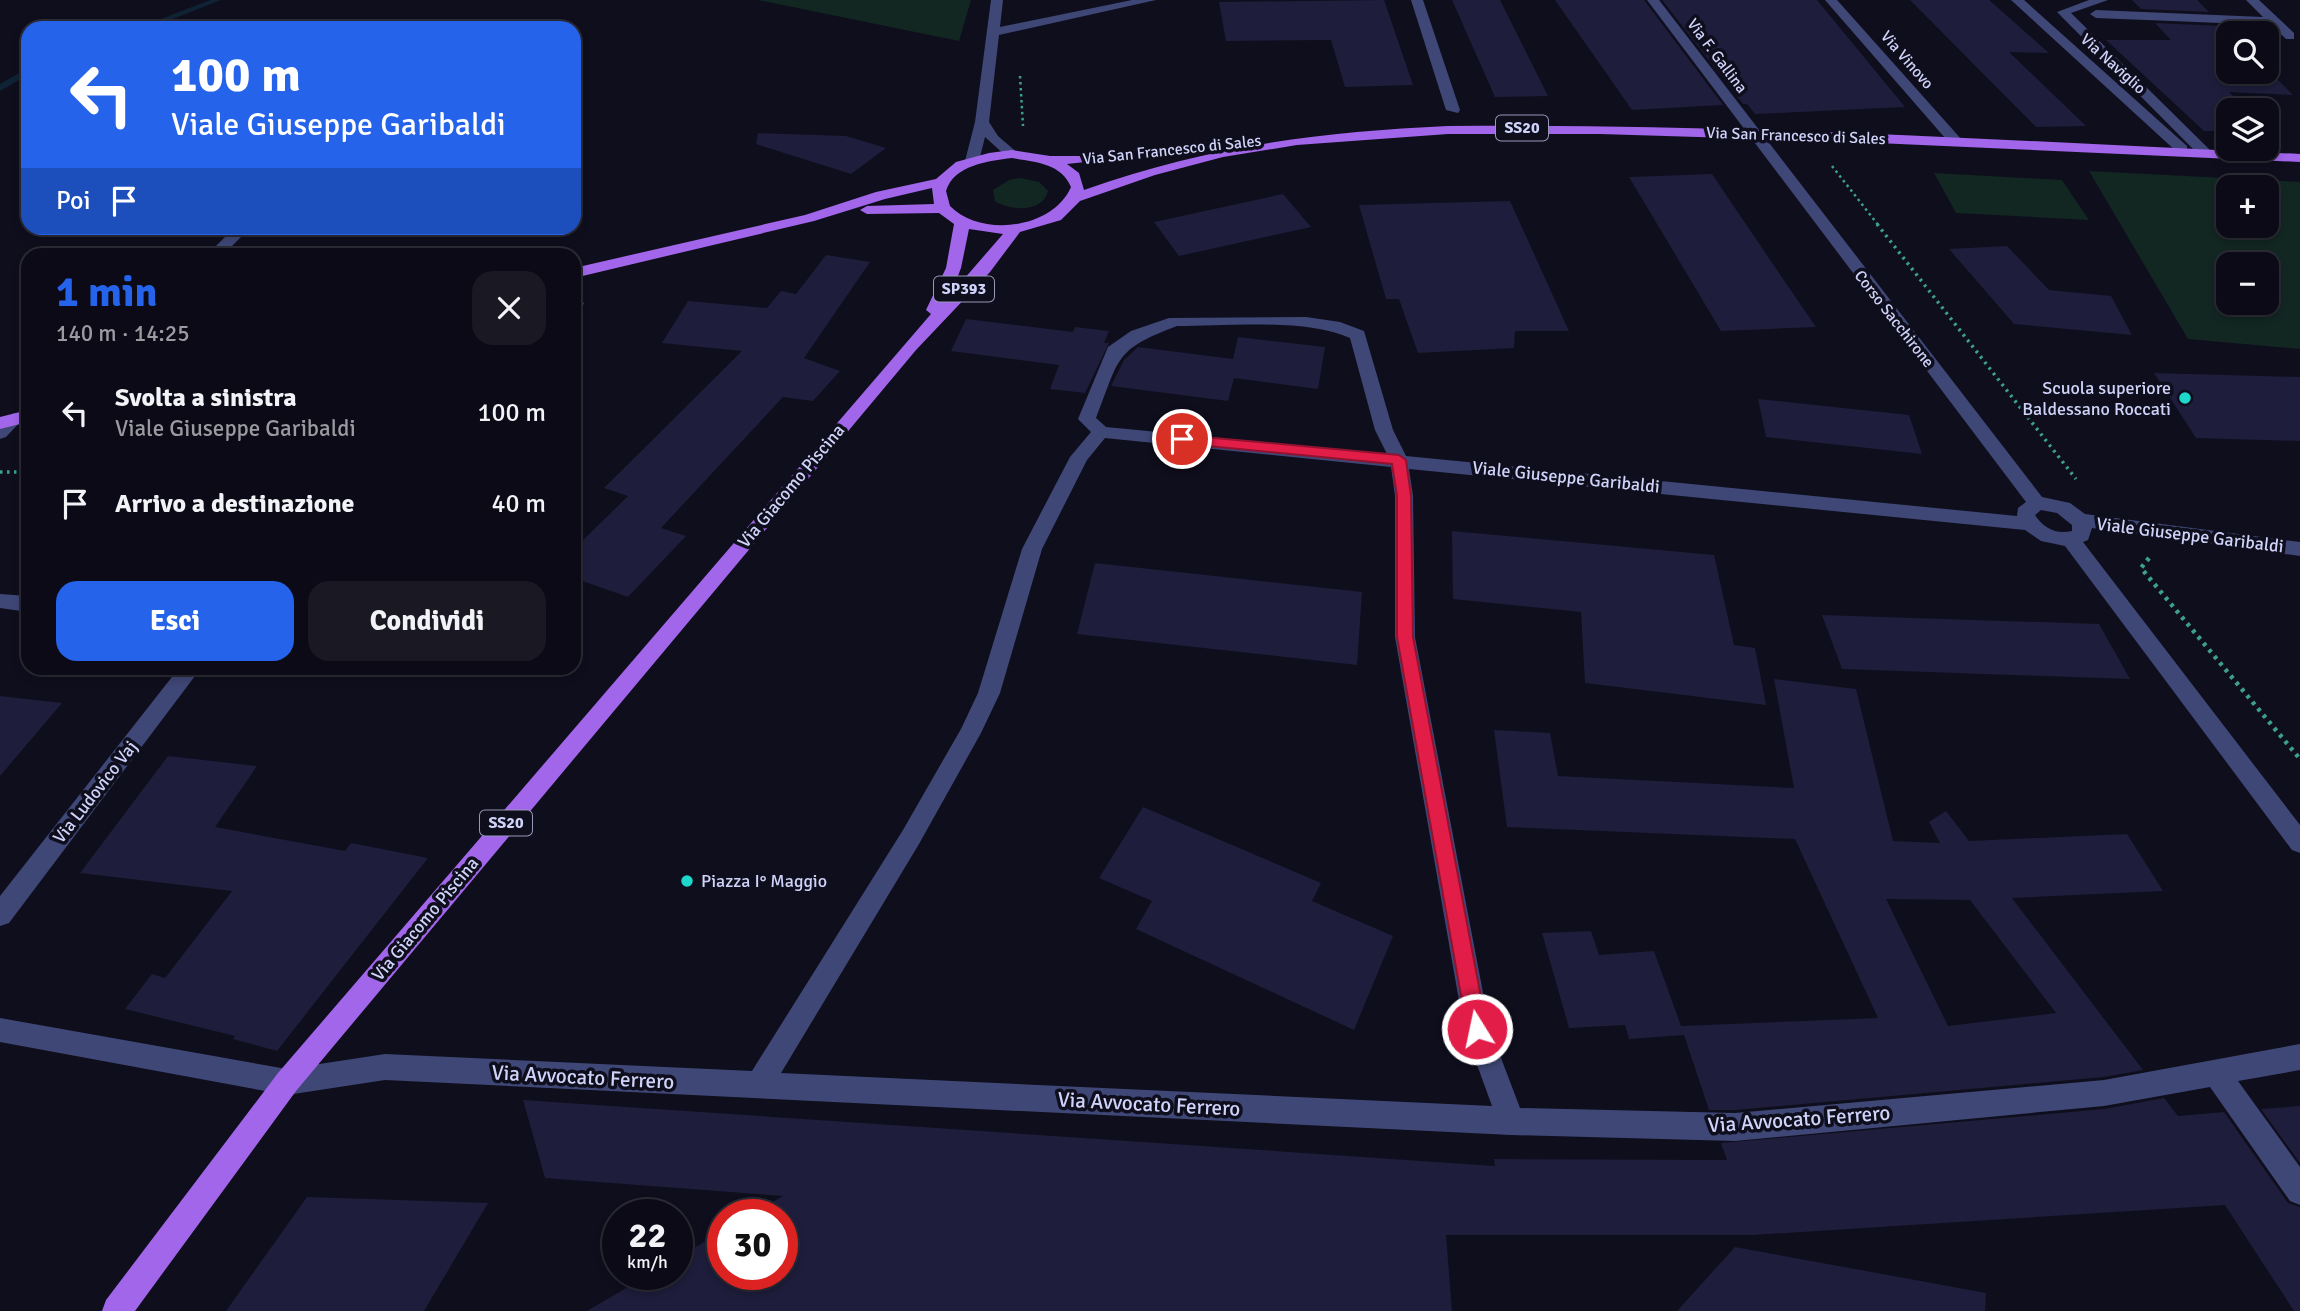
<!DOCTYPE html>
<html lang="it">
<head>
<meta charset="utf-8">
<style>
  :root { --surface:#0b0a16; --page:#191823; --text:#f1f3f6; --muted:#9a9aa1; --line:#2b2b35; --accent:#2563eb }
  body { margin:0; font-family:Signika,sans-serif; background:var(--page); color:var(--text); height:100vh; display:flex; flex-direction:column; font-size:26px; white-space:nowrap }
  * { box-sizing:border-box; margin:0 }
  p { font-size:23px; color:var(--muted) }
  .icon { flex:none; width:38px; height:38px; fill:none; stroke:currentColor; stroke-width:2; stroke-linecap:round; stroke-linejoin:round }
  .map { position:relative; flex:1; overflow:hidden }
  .details { position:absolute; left:21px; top:248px; width:560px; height:427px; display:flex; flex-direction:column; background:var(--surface); border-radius:21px; box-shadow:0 4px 10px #0003,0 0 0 2px var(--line) }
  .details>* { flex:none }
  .hud { position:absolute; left:21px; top:21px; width:560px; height:214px; border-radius:21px; box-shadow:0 4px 10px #0003,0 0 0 2px var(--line); background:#2563eb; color:#fff; overflow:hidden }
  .tools { position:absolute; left:2216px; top:21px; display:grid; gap:14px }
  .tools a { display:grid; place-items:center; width:63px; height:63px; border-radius:14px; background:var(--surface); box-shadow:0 4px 10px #0003,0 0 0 2px var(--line); font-size:35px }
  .speed { position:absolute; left:602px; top:1199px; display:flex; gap:14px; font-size:35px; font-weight:700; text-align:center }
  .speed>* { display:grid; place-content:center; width:91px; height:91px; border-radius:50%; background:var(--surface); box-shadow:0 4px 10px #0003,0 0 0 2px var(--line); line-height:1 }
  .speed small { font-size:18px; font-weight:400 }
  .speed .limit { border:10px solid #d22; background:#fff; color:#111 }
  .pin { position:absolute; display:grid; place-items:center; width:60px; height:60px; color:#fff; margin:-30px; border:4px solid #fff; border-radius:50%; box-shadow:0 2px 7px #0007 }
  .me { position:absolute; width:77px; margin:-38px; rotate:350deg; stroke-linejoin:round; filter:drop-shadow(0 0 5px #0008) }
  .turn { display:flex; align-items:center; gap:24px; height:147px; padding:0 35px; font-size:32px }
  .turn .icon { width:91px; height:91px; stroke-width:2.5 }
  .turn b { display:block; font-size:49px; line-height:60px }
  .then { display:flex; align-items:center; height:66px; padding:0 35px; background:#0003; gap:14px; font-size:26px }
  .round { display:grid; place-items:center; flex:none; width:74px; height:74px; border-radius:21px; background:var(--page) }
  .head { display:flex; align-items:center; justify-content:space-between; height:119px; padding:0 35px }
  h1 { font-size:42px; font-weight:700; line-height:52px; color:var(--accent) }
  .action { display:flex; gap:14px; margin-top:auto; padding:14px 35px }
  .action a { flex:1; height:80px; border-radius:21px; background:var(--accent); color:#fff; font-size:28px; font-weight:700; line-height:80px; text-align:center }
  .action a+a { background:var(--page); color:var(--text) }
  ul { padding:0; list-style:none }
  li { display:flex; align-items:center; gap:21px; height:91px; padding:0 35px }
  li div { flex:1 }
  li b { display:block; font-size:26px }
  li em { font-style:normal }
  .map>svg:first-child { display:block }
  .green { fill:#122622; fill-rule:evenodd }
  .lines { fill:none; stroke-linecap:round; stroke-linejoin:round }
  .stream { fill:#0f2335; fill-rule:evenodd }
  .building { fill:#1e1d3b; fill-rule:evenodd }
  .path-far2 { stroke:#3da18a; stroke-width:2.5; stroke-dasharray:2.5 3.5; stroke-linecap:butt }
  .path-far1 { stroke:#3da18a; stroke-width:3.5; stroke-dasharray:2.5 4.5; stroke-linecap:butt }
  .path { stroke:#3da18a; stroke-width:4.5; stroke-dasharray:3.5 5; stroke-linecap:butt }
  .minor { fill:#3f4776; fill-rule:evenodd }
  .major { fill:#a266ea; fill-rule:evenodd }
  .route { fill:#e11d48; stroke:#92132f; stroke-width:2 }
  .poi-dot { fill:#1dd8cb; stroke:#0f0e1d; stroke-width:2.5 }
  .labels { text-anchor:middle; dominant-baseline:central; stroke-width:7; stroke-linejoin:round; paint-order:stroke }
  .far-street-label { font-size:16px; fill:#d0d3f9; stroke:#0f0e1d }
  .shield { fill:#0f0e1d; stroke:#9698b7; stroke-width:2 }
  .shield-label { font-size:16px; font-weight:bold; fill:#d0d3f9 }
  .poi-label { font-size:18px; fill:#d0d3f9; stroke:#0f0e1d; text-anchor:end }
  .street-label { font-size:18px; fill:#d0d3f9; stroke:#0f0e1d }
  .near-street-label { font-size:21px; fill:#d0d3f9; stroke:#0f0e1d }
</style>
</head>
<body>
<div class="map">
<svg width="2300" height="1311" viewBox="0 0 2300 1311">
  <rect width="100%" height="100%" fill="#0f0e1d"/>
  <g class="green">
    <path d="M 758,0 L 971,0 L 959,41 Z"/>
    <path d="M 2089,171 L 2300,182 L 2300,349 L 2188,339 ZM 2228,187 L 2266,187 L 2266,226 L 2228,226 ZM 2228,264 L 2266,264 L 2266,303 L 2228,303 Z"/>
    <path d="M 1934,173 L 2062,180 L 2089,220 L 1956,213 Z"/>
    <path d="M 1020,178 L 1039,182 L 1048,191 C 1043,213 1010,211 995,201 L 993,190 L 1009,180 Z"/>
  </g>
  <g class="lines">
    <g class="stream">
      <path d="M 210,0 L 221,0 L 150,28 L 138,28 Z"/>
      <path d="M 28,68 L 28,75 L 0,91 L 0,84 Z"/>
    </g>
  </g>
  <g class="building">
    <path d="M 1384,0 L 1413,85 L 1345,87 L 1331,40 L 1226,41 L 1219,2 Z"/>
    <path d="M 1452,0 L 1500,0 L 1548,96 L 1495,97 Z"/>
    <path d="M 1555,0 L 1644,0 L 1723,105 L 1632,110 Z"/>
    <path d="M 1662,0 L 1817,0 L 1905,107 L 1755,114 L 1747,104 L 1743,104 Z"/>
    <path d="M 1910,0 L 1989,0 L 2049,53 L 2009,52 L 2086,126 L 2036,127 Z"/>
    <path d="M 2132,0 L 2197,0 L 2209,12 L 2141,9 Z"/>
    <path d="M 2155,23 L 2223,26 L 2231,33 L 2228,33 L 2228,72 L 2266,72 L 2266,68 L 2293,95 L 2229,92 L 2249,110 L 2228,110 L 2228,131 L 2204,131 L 2106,40 L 2171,40 Z"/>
    <path d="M 758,133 L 846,136 L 886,148 L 851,174 L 756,144 Z"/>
    <path d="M 1712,174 L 1779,273 L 1816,327 L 1721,331 L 1629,177 Z"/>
    <path d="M 1283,194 L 1311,227 L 1179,256 L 1154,222 Z"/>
    <path d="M 1510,201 L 1569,331 L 1515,331 L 1514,348 L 1418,353 L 1399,299 L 1386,299 L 1359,205 Z"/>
    <path d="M 2007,246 L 2049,290 L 2111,296 L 2132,335 L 2014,324 L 1949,249 Z"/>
    <path d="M 826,255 L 870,262 L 804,358 L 840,371 L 813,401 L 783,397 L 661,528 L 686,536 L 628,597 L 574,578 L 574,549 L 628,496 L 604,488 L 742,351 L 662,343 L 688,301 L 767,308 L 781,291 L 796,294 Z"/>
    <path d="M 966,319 L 1073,332 L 1075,327 L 1109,331 L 1104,343 L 1109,343 L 1085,393 L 1050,389 L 1059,365 L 951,351 Z"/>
    <path d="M 1238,337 L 1325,347 L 1318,389 L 1234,378 L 1228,401 L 1111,386 L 1124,360 L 1138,347 L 1233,359 Z"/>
    <path d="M 2154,373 L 2300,377 L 2300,441 L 2196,438 Z"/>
    <path d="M 1758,399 L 1909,415 L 1922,454 L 1766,437 Z"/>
    <path d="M 1452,531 L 1714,555 L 1734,645 L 1755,648 L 1766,705 L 1585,683 L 1581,612 L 1453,599 Z"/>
    <path d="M 1095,563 L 1362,592 L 1357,665 L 1077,634 Z"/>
    <path d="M 1822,615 L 2099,624 L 2130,679 L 1842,669 Z"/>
    <path d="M 1774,679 L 1856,689 L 1893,841 L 1940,843 L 1929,822 L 1946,811 L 1969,841 L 2127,834 L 2163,891 L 2012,898 L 2143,1070 L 2104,1077 L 1735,1110 L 1709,1110 L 1684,1035 L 1629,1039 L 1625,1025 L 1569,1028 L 1542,933 L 1591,931 L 1599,955 L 1654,951 L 1681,1026 L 1878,1018 L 1795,839 L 1507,827 L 1494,730 L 1550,733 L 1558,776 L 1794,788 ZM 1886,899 L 1970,900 L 2056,1013 L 1948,1026 Z"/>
    <path d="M 0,696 L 62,703 L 0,776 Z"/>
    <path d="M 168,756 L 257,766 L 215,827 L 345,851 L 351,843 L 428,858 L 277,1051 L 233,1039 L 235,1036 L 125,1009 L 152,974 L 165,978 L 232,891 L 80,873 Z"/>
    <path d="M 1143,807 L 1321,883 L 1312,901 L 1393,936 L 1354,1030 L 1136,929 L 1152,901 L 1099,878 Z"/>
    <path d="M 2164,1098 L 2178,1116 L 2224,1112 L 2288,1203 L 2300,1207 L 2300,1311 L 2294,1311 L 2225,1205 L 1753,1235 L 1446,1235 L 1452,1311 L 587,1311 L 650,1274 L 677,1274 L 677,1258 L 723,1231 L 723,1274 L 782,1274 L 782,1214 L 751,1214 L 783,1196 L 545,1178 L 523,1100 L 1495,1166 L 1494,1159 L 1727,1160 L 1721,1143 L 2104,1109 Z"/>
    <path d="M 2300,1106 L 2300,1163 L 2261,1109 Z"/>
    <path d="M 307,1197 L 488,1203 L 424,1311 L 226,1311 Z"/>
    <path d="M 1735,1247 L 1986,1293 L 1985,1311 L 1677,1311 Z"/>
  </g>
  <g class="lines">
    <g class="path-far2">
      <path d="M 1020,76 L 1023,126"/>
      <path d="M 1832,166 L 1879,226"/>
    </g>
    <g class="path-far1">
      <path d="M 1877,224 L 2076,479"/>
      <path d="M 574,305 L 585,302"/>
      <path d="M 0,472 L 28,472"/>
    </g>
    <path class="path" d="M 2149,558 L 2141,568 L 2300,759"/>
    <g class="minor">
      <path d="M 991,0 L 1003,0 L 1000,27 L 1132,0 L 1156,0 L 999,35 L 989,122 L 998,136 L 1019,154 L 1007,157 L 985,137 L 979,161 L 972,165 L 965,161 L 975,122 Z"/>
      <path d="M 1411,0 L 1423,0 L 1460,110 L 1458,113 L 1446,110 Z"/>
      <path d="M 1647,0 L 1659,0 L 2042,497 L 2070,503 L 2085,514 L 2300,542 L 2300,556 L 2092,528 L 2088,540 L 2083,542 L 2300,825 L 2300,853 L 2292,850 L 2065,546 L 2041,541 L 2025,530 L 1409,469 L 1413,496 L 1415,637 L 1490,1029 L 1520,1108 L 1735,1113 L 2104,1080 L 2300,1044 L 2300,1070 L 2238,1081 L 2300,1167 L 2300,1205 L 2290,1201 L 2210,1087 L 2104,1106 L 1735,1141 L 1511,1135 L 385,1080 L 287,1095 L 0,1042 L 0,1018 L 287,1069 L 385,1054 L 752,1071 L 903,830 L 961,729 L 978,693 L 1022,549 L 1070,457 L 1091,432 L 1078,419 L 1108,347 L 1131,331 L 1169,318 L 1306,317 L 1340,322 L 1364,331 L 1393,430 L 1406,456 L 2017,516 L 2018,508 L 2026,502 ZM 1177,326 C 1226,326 1306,318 1350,338 L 1375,430 L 1387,454 L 1106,427 L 1096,418 C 1120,358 1113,350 1177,326 ZM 1105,438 L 1391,467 L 1395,496 L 1395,637 L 1464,1029 L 1492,1106 L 781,1073 L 919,844 L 981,733 L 1000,693 L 1042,549 L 1087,460 ZM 2041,510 L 2057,513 L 2072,525 L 2072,531 C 2057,535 2043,528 2035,515 Z"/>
      <path d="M 1825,0 L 1837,0 L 1962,140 L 1962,146 L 1952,146 Z"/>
      <path d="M 2011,0 L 2024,0 L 2187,146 L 2187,152 L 2177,152 Z"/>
      <path d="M 2089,0 L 2108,0 L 2071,13 L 2211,151 L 2211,157 L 2201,157 L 2057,12 Z"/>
      <path d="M 2246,0 L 2259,0 L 2294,33 L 2294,39 L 2286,39 L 2271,25 L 2096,18 L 2090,14 L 2096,10 L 2263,17 Z"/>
      <path d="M 234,228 L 250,228 L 222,256 L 206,256 Z"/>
      <path d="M 14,413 L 23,419 L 6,437 L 0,439 L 0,423 Z"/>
      <path d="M 0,594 L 28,596 L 28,612 L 0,608 Z"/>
      <path d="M 179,668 L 201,668 L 9,923 L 0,926 L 0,896 Z"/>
    </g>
    <g class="major">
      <path d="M 1448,126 C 1732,123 2016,141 2300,154 L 2300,162 L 1832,141 L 1600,134 L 1448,134 L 1297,145 L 1223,157 L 1155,175 L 1080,201 L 1061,220 L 1020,232 L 990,272 L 916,350 L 296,1091 L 135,1311 L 102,1311 L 106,1300 L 278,1073 L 931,314 L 926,310 L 946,268 L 954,224 L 939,213 L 867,214 L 860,210 L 867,206 L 934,204 L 932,188 L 885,199 L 814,221 L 574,278 L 574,268 L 805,215 L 876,192 L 936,179 L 956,162 L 989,153 L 1012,150 L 1050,156 L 1087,156 L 1203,141 L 1210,145 L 1203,149 L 1067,164 L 1079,173 L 1084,190 C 1208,146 1318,132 1448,126 ZM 1012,158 C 1035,162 1061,163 1071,187 C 1053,229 981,238 950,206 L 946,191 C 954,165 988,161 1012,158 ZM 969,229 L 1003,234 L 951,294 L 961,268 Z"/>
      <path d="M 28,410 L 28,422 L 0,429 L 0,417 Z"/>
    </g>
  </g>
  <path class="route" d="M 1182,435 L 1399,455 L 1406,460 L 1411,496 L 1413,637 L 1487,1029 L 1484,1036 L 1477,1039 L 1470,1036 L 1467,1029 L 1397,637 L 1397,496 L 1392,464 L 1177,443 L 1177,436 Z"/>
  <g class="poi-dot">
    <circle cx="2185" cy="398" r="7"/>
    <circle cx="687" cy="881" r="7"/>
  </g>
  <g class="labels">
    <g class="far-street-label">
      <text transform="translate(1717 56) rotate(53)">Via F. Gallina</text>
      <text transform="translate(1907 60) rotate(49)">Via Vinovo</text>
      <text transform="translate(2113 64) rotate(42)">Via Naviglio</text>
      <text transform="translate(1796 136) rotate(2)">Via San Francesco di Sales</text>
      <text transform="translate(1172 150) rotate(-6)">Via San Francesco di Sales</text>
      <text transform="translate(1894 319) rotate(52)">Corso Sacchirone</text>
    </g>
    <g class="shield">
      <rect x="1496" y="115.5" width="52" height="25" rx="5"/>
      <rect x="934" y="276.5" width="60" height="25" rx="5"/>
      <rect x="480" y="810.5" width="52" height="25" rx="5"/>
    </g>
    <g class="shield-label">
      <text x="1522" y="128">SS20</text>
      <text x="964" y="289">SP393</text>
      <text x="506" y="823">SS20</text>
    </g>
    <g class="poi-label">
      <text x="2171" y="388">Scuola superiore<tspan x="2171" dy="21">Baldessano Roccati</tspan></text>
      <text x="701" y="881" text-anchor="start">Piazza I° Maggio</text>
    </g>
    <g class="street-label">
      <text transform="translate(1566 477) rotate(6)">Viale Giuseppe Garibaldi</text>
      <text transform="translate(791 486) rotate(-50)">Via Giacomo Piscina</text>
      <text transform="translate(2190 535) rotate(7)">Viale Giuseppe Garibaldi</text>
      <text transform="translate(95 792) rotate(-52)">Via Ludovico Vaj</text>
      <text transform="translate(425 919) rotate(-50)">Via Giacomo Piscina</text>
    </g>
    <g class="near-street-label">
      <text transform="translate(583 1077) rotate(3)">Via Avvocato Ferrero</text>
      <text transform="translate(1149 1104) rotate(3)">Via Avvocato Ferrero</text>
      <text transform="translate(1799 1119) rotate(-4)">Via Avvocato Ferrero</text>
    </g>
  </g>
</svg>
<div class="tools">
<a><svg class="icon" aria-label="search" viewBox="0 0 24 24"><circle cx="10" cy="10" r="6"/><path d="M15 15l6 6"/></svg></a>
<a><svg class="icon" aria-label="layers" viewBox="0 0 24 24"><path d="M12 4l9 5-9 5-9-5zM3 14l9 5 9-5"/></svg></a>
<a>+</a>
<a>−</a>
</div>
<div class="speed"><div>22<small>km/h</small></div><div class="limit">30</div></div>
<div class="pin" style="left:1182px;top:439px;background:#d93025"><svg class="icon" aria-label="arrive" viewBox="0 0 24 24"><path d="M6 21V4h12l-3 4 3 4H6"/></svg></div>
<svg class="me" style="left:1477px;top:1029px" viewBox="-20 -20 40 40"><circle r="17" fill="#e11d48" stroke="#fff" stroke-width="3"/><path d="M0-11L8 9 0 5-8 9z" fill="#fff"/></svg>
<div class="hud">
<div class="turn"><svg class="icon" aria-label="left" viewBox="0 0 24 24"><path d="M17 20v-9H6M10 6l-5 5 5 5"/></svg><div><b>100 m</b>Viale Giuseppe Garibaldi</div></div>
<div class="then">Poi<svg class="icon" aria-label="arrive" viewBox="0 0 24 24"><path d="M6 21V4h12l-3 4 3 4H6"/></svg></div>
</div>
<section class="details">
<div class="head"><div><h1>1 min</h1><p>140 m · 14:25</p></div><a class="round"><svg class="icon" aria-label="close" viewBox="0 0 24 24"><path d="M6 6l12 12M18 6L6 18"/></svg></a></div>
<ul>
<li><svg class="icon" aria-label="left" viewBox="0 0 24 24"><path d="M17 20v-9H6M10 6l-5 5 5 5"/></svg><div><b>Svolta a sinistra</b><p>Viale Giuseppe Garibaldi</p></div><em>100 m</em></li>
<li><svg class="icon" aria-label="arrive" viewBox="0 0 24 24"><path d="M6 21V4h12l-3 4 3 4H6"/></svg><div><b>Arrivo a destinazione</b></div><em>40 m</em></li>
</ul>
<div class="action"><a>Esci</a><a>Condividi</a></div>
</section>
</div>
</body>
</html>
